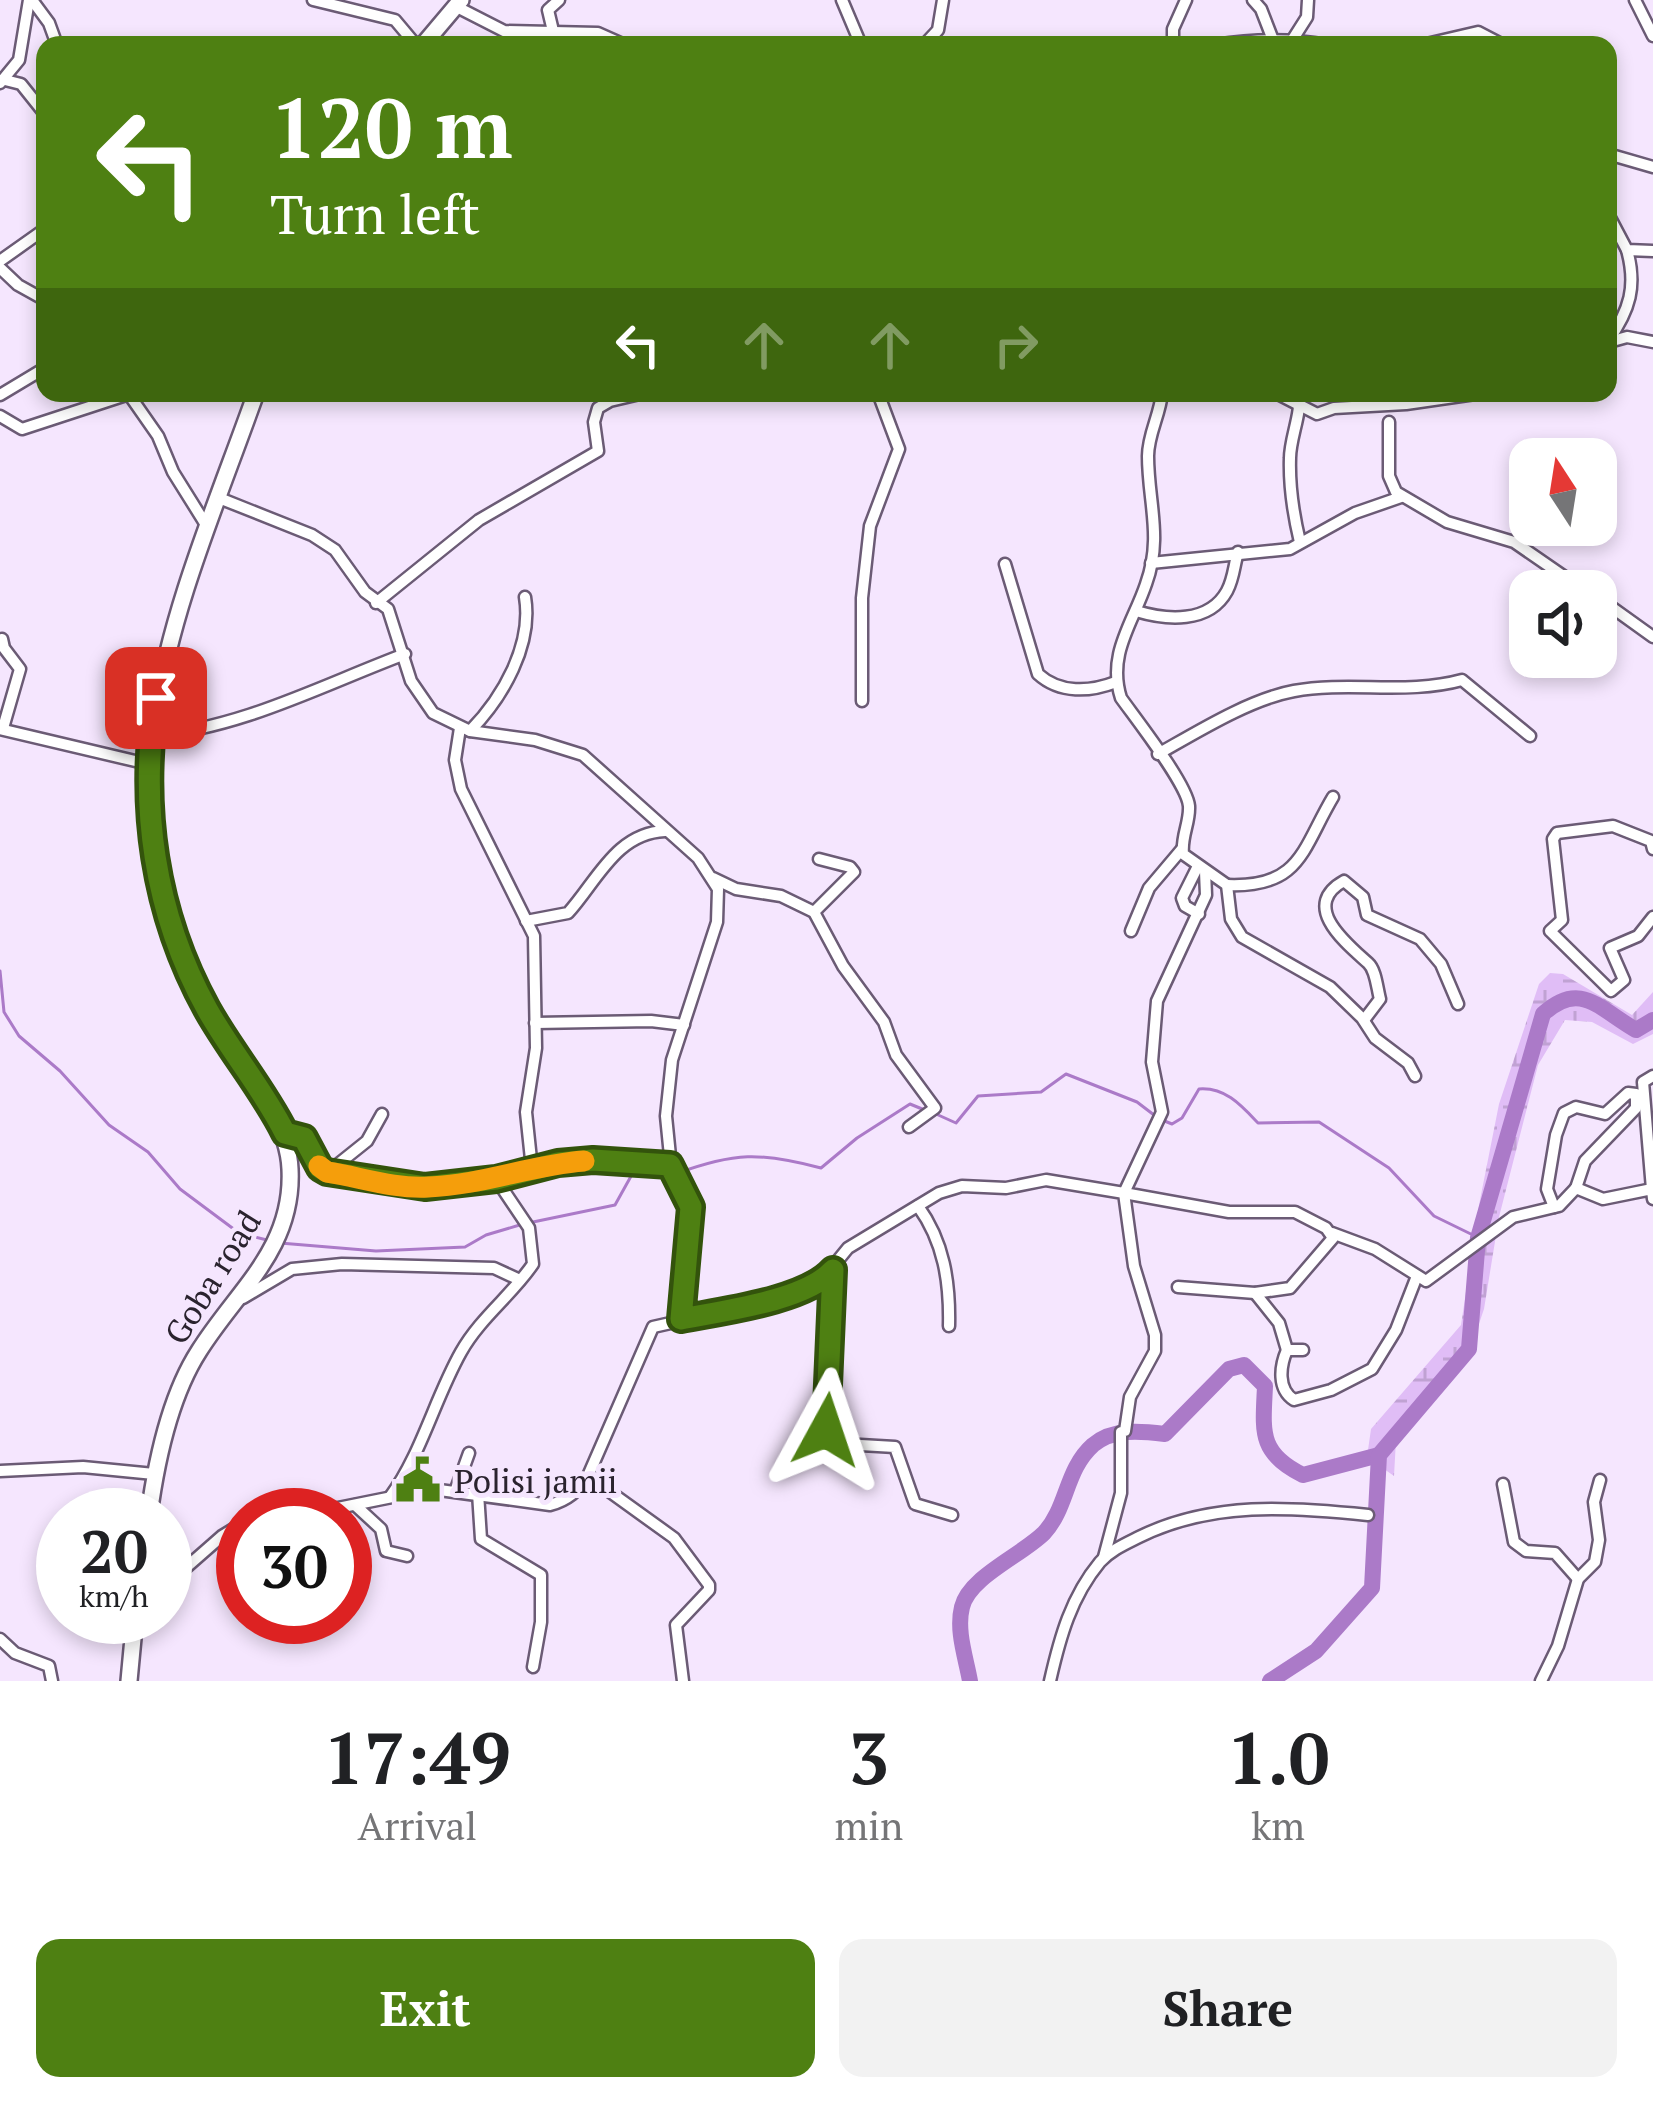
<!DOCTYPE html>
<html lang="en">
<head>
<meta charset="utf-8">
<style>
  :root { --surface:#fff; --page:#f2f2f2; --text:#202124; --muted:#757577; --accent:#4e8012 }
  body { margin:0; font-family:"PT Serif",serif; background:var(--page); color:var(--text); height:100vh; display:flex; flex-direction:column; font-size:45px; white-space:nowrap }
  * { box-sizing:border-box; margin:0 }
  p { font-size:39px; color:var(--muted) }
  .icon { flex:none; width:66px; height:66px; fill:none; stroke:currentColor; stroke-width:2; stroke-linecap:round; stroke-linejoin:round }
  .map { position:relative; height:1681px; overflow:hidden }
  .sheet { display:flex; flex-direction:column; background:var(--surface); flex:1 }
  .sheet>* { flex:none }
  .hud { position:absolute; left:36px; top:36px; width:1581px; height:366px; border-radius:24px; box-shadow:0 6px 18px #0003; background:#4e8012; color:#fff; overflow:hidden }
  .needle { width:78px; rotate:348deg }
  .controls { position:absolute; left:1509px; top:438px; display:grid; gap:24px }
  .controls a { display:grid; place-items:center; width:108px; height:108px; border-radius:24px; background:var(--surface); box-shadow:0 6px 18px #0003; font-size:60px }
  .speed { position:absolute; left:36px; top:1488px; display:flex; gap:24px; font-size:60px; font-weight:700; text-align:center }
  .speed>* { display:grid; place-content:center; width:156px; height:156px; border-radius:50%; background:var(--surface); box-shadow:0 6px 18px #0003; line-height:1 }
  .speed small { font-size:30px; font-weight:400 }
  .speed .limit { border:18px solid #d22; background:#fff; color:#111 }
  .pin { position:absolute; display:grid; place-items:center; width:102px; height:102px; color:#fff; margin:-51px; border-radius:24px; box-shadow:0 6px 18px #0006 }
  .me { position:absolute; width:132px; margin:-66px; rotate:5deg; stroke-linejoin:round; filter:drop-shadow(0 0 9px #0008) }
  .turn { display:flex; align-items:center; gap:42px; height:252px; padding:0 36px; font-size:54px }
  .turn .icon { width:156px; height:156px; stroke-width:2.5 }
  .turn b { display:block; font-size:84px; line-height:102px }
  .lanes { display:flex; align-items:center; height:114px; padding:0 36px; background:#0003; justify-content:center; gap:60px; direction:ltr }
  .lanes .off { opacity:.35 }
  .eta { display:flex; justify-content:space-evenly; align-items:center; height:204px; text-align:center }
  .eta b { font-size:72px; font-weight:700; line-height:84px }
  .cta { display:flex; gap:24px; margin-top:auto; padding:24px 36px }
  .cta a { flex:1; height:138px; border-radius:24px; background:var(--accent); color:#fff; font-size:48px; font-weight:700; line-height:138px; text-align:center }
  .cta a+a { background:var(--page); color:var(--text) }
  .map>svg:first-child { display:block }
  .wetland { fill:url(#wetland-marsh) }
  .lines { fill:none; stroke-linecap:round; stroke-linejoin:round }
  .stream { stroke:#ab7ac8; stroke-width:3 }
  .river { stroke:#ab7ac8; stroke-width:16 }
  .street-casing { stroke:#6b5b75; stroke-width:15 }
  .secondary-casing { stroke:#6b5b75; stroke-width:20 }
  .street { stroke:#fff; stroke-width:10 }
  .secondary { stroke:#fff; stroke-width:15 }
  .route-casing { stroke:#33530c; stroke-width:30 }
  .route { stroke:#4e8012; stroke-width:21 }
  .slow { stroke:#f59e0b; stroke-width:21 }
  .labels { text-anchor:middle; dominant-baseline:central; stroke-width:10; stroke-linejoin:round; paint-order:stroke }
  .street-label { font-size:33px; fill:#2a232e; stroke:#f5e6fe }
  .poi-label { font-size:33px; fill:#2a232e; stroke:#f5e6fe; text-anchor:start }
</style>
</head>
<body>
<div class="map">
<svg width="1653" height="1681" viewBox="0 0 1653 1681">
  <defs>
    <pattern id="wetland-marsh" width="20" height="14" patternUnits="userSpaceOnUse" patternTransform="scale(3)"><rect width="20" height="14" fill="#e0bdf6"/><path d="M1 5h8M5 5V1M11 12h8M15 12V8" fill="none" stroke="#c0a2d3"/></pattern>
  </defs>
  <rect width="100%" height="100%" fill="#f5e6fe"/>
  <path class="wetland" d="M 1550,973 L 1563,974 L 1632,1015 L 1653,992 L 1653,1034 L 1633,1044 L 1592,1022 L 1565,1020 L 1538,1065 L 1499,1217 L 1484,1309 L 1466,1362 L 1396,1440 L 1394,1476 L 1367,1457 L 1371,1429 L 1461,1325 L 1479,1205 L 1499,1104 L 1539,984 Z"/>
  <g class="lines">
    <g class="stream">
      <path d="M 0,971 L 4,1012 L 19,1036 L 60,1071 L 109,1125 L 148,1152 L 180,1189 L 239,1233 L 271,1241"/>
      <path d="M 936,1114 L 956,1123 L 978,1096 L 1041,1092 L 1066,1074 L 1137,1102 L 1154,1115"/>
      <path d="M 1162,1120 L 1172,1124 L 1182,1118 L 1199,1089 C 1225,1087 1241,1105 1258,1123 L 1319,1122 L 1389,1168 L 1434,1216 L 1477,1237"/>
      <path d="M 675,1174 C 735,1152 760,1152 821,1168 L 857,1138 L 910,1104 L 927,1111"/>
      <path d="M 533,1222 L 615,1205 L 635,1169 L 666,1178"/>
      <path d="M 280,1243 L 376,1251 L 465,1247 L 486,1235 L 523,1224"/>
    </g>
    <g class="river">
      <path d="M 970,1681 C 966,1658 956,1631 962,1607 C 969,1577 1022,1555 1044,1533 C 1068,1507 1065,1470 1093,1445 C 1113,1428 1141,1431 1165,1434 L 1229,1369 L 1244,1365 L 1265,1386 C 1263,1431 1258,1453 1303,1475 L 1379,1455"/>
      <path d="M 1270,1681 L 1316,1651 L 1372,1588 L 1379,1455 L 1469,1349 L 1478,1238 L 1543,1014 C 1580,980 1598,1008 1636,1030 L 1653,1020"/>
    </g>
    <g class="street-casing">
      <g id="street">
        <path d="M 32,0 L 49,23 L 57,45"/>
        <path d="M 313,0 L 395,20 L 416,45"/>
        <path d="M 842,0 L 861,45"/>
        <path d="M 1253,0 L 1261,9 L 1273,40"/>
        <path d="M 1635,0 L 1653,36"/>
        <path d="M 457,7 L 504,31 L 598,33 L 625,45"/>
        <path d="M 553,31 L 548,10 L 559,0"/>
        <path d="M 1293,39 L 1307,17 L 1308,0"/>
        <path d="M 924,45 L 938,30 L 943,0"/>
        <path d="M 1173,45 L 1173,29 L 1186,0"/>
        <path d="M 1215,45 C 1253,39 1289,38 1327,45"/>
        <path d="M 1422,45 L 1478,32 L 1503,45"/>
        <path d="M 5,80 L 21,84 L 45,114"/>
        <path d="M 0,83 L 19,60 L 29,0"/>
        <path d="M 1608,154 L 1653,167"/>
        <path d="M 1608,214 L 1627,250 L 1653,251"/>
        <path d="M 0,261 L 45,229"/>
        <path d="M 0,268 L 18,285 L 45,300"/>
        <path d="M 1608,341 C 1630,310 1637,286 1627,250"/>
        <path d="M 1609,342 L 1627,337 L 1653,342"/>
        <path d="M 128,393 L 158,436 L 173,472 L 208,528"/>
        <path d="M 1162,393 C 1160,415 1148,434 1148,456 C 1148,502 1163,537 1146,584 C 1133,623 1107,654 1121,698 C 1136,719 1187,784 1189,806 C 1190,823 1181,836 1183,854 L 1227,885 L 1231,919 L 1242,937 L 1330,987 L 1362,1018 L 1375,1038 L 1408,1063 L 1415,1076"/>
        <path d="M 1276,393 L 1317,414 L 1334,408 L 1406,404 L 1482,393"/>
        <path d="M 1298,393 C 1303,411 1290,437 1290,458 C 1289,488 1293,513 1300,542"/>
        <path d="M 0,395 L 45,368"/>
        <path d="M 0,416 L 22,429 L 129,394"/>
        <path d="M 1389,422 L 1389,476 L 1396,492 L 1447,522 L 1514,542 L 1585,591"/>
        <path d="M 219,498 L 312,535 L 335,550 L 365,592 L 388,609 L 411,681 L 433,713 L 470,731 L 535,740 L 583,755 L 698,858 L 718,889 L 717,922 L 672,1060 L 666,1116 L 672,1176 L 691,1207 L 681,1319"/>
        <path d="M 1151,563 L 1290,549 L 1355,513 L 1401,497"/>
        <path d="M 1005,564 L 1038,674 C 1060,694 1090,692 1116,682"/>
        <path d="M 1596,596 L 1653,637"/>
        <path d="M 376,603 L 479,520 L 598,451 L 594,422 L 598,408 L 610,401 L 644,393"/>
        <path d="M 1136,611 C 1166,620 1209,624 1227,591 C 1234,578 1234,565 1238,552"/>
        <path d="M 2,639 L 4,648 L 20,669 L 3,728"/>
        <path d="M 862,701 L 862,598 L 870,526 L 899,449 L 878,393"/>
        <path d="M 0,729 L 148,764"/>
        <path d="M 470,731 C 503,697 533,645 525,597"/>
        <path d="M 151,736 C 242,728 320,686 405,654"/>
        <path d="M 1158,754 C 1197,732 1250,699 1294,691 C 1349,681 1408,695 1462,680 L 1530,736"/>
        <path d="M 1653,849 L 1651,841 L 1613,826 L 1557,833 L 1553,839 L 1562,920 L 1550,931 L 1611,991 L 1624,980 L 1610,948 L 1638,936 L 1653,917"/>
        <path d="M 1198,866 L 1182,898 L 1185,906 L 1199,914"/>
        <path d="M 713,878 L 736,889 L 781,896 L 814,912 L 843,966 L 884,1022 L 896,1055 L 935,1108 L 909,1127"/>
        <path d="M 1227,885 C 1301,888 1302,849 1333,797"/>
        <path d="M 814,912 L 854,872 L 850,867 L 819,859"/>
        <path d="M 526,921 L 568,913 C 597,881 616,833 665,831"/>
        <path d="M 1131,931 L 1149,888 L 1182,849"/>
        <path d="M 1364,1020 L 1380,999 C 1377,988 1376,970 1368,963 C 1347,944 1299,906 1344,881 L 1363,897 L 1367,915 L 1420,939 L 1441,964 L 1458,1004"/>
        <path d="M 535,1023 L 651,1021 L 684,1025"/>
        <path d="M 285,1133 L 303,1138 L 327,1173 L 425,1188 L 496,1179 L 532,1169 L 526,1112 L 536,1048 L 534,936 L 461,789 L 455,760 L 460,728"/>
        <path d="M 532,1169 L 593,1160 L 670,1165"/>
        <path d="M 327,1173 L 367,1141 L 382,1114"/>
        <path d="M 1652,1189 L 1643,1082 L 1653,1076"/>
        <path d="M 918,1206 C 944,1242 950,1282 949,1326"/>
        <path d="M 1554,1207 L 1547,1189 L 1556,1135 L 1564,1113 L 1576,1107 L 1605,1114 L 1628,1093 L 1636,1094 L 1636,1108 L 1585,1161 L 1576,1188"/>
        <path d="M 1332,1233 L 1375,1249 L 1426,1281 L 1513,1217 L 1559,1206 L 1576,1188 L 1603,1199 L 1652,1189 L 1653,1199"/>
        <path d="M 833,1271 L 826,1436 L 843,1444 L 895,1447 L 915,1504 L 952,1515"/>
        <path d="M 1178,1287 L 1255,1293 L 1290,1288 L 1333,1238 L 1326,1228 L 1295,1212 L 1229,1212 L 1124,1193 L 1162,1112 L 1152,1062 L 1157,1001 L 1206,895 L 1205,871"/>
        <path d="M 1255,1293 L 1279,1323 L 1287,1350 L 1303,1350"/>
        <path d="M 243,1298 L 292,1269 L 342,1264 L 494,1268 L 520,1280"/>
        <path d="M 1287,1350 C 1280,1366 1277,1389 1294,1400 L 1331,1390 L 1372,1369 L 1396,1330 L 1417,1276"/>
        <path d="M 0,1471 L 83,1467 L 154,1474"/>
        <path d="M 588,1476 L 674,1538 L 709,1585 L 709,1590 L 676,1625 L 683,1681"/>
        <path d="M 1503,1484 L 1514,1542 L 1526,1551 L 1555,1553 L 1578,1579"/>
        <path d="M 456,1489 L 469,1453"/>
        <path d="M 478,1493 L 481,1539 L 541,1575 L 541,1622 L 533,1667"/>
        <path d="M 390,1497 C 421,1455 435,1398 461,1352 C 480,1318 512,1295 533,1264 L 529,1228 L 496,1179"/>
        <path d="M 355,1505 L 381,1529 L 386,1551 L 407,1556"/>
        <path d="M 256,1515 L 313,1513 L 432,1489 L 550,1505 C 568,1500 578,1491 588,1476 L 653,1327 L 733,1309 L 821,1281 L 848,1248 L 939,1193 L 962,1186 L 1006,1188 L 1046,1180 L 1124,1193 L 1134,1266 L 1155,1335 L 1155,1351 L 1130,1397 L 1125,1431 L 1121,1432 L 1121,1493 L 1104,1557"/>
        <path d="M 165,1586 L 222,1536 L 243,1523"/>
        <path d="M 0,1639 L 15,1653 L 49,1666 L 52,1681"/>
        <path d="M 1050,1681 C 1060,1637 1071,1597 1100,1562 C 1111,1550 1125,1544 1139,1537 C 1212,1501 1290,1507 1368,1515"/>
        <path d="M 1541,1681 L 1558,1646 L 1578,1579 L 1595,1562 L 1599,1540 L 1594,1502 L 1600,1480"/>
      </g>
    </g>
    <g class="secondary-casing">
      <g id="secondary">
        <path d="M 423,45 L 461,0"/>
        <path d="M 149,1515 C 156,1463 170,1396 199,1351 C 237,1290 294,1249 290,1169 C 288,1108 216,1029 189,969 C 96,768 188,585 256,393"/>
        <path d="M 129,1681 L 135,1617"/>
      </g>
    </g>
    <use href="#street" class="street"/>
    <use href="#secondary" class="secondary"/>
  </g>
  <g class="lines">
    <g class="route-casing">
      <path id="route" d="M 156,698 C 139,805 154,913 207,1009 C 231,1052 263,1089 285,1133 L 304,1138 L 320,1168 L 327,1172 L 425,1187 L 496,1179 L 558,1163 L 593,1160 L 670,1165 L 691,1207 L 681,1319 C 722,1311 805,1301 833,1270 L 826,1430"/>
    </g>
    <use href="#route" class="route"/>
    <path class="slow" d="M 319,1166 L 327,1172 C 360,1177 394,1189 428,1187 C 482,1185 531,1165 584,1161"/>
  </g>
  <defs>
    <g id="civic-bare" transform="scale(3.6)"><path d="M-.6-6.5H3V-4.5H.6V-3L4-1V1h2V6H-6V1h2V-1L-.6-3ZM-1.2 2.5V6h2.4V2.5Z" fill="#4e8012" stroke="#f5e6fe" stroke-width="2.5" paint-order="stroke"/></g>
  </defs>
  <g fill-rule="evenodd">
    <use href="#civic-bare" x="418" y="1480"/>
  </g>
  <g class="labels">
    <g class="street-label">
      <text transform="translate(212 1277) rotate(-58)">Goba road</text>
    </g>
    <g class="poi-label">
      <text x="454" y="1480">Polisi jamii</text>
    </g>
  </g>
</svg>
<div class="controls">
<a><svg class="needle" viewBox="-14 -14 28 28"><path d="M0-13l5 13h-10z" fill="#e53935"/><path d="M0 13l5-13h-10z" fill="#757577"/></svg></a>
<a><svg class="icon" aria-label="sound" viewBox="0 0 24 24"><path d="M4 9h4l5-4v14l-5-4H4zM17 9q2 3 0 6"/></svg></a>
</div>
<div class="speed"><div>20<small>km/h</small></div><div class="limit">30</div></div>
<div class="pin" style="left:156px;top:698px;background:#d93025"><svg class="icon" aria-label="arrive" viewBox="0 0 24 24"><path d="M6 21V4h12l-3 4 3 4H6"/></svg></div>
<svg class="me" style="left:826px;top:1430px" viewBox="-20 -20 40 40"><path d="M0-17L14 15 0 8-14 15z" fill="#4e8012" stroke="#fff" stroke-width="4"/></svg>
<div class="hud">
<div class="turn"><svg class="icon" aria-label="left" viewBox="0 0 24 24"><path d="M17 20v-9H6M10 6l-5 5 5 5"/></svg><div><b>120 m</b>Turn left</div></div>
<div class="lanes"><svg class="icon" aria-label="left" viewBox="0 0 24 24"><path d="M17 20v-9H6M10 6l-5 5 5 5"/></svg><svg class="icon off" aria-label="ahead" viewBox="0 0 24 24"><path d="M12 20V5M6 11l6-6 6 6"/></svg><svg class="icon off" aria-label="ahead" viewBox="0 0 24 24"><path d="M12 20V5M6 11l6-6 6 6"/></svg><svg class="icon off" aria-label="right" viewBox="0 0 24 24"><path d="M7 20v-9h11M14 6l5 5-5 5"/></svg></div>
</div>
</div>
<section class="sheet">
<div class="eta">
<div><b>17:49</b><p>Arrival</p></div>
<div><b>3</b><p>min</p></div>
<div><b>1.0</b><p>km</p></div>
</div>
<div class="cta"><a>Exit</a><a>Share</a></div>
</section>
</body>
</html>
